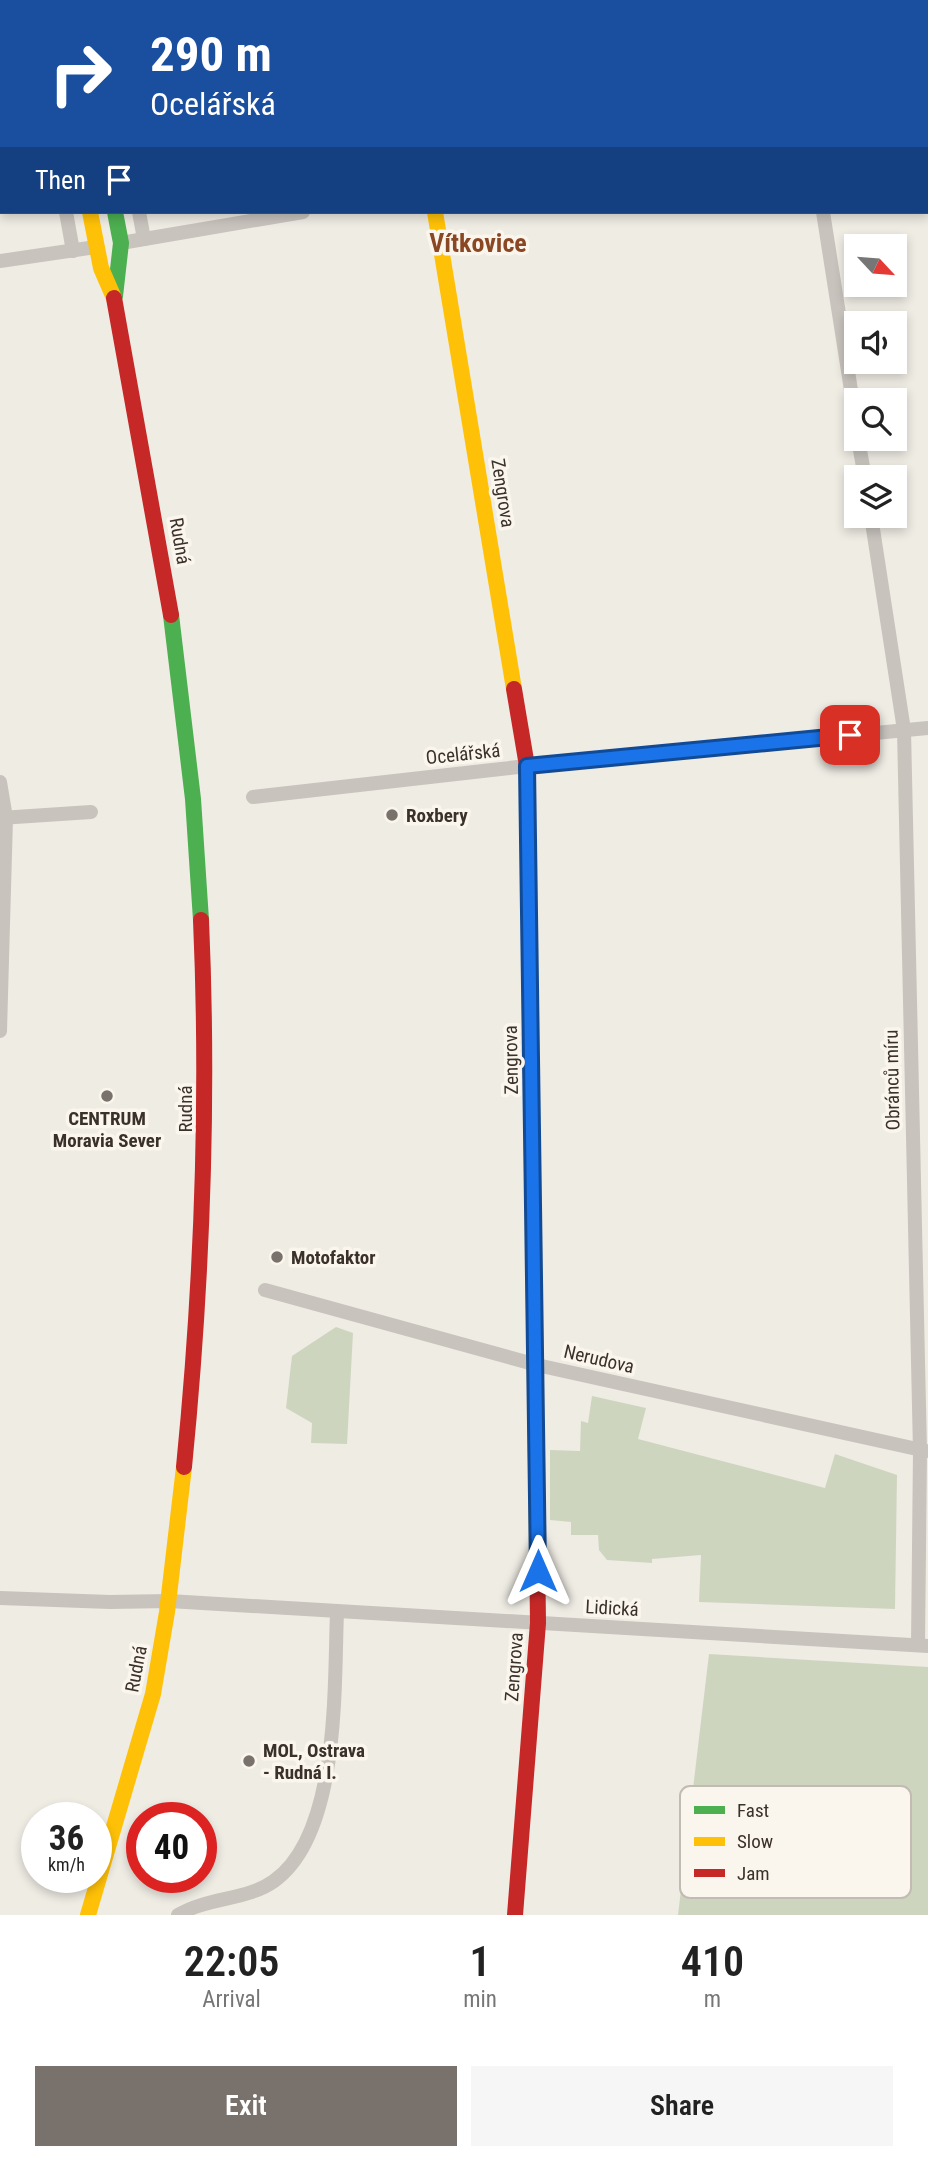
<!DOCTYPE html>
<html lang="en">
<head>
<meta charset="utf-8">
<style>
  :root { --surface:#fff; --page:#f6f6f6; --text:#222; --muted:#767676; --accent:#79726c }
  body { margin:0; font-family:"Roboto Condensed",sans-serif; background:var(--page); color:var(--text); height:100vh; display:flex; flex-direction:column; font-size:26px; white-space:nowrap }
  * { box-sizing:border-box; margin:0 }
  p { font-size:23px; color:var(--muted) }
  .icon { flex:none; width:38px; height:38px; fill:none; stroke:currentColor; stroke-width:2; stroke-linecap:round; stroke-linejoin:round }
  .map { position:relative; height:1915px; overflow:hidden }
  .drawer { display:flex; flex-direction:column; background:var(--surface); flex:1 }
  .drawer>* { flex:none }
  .hud { position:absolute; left:0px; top:0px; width:929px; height:214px; box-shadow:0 4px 10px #0003; background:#1a4fa0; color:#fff; overflow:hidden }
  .needle { width:46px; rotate:116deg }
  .buttons { position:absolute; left:844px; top:234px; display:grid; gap:14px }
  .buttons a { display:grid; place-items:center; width:63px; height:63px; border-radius:0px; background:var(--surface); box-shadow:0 4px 10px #0003; font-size:35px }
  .speed { position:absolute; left:21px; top:1802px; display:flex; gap:14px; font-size:35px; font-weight:700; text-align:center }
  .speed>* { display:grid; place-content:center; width:91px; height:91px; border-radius:50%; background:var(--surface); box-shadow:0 4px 10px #0003; line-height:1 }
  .speed small { font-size:18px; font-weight:400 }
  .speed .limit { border:10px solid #d22; background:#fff; color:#111 }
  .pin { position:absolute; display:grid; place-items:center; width:60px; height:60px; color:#fff; margin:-30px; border-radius:14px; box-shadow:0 4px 10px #0006 }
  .me { position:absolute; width:77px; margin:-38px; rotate:0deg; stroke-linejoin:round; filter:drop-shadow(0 0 5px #0008) }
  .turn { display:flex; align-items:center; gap:24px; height:147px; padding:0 35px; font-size:32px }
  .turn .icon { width:91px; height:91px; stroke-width:2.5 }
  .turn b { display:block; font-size:49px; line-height:60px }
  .then { display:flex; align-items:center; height:66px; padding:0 35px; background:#0003; gap:14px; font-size:26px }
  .eta { display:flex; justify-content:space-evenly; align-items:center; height:119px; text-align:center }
  .eta b { font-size:42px; font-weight:600; line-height:49px }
  .primary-button { display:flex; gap:14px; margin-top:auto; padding:14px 35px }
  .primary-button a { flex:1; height:80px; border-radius:0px; background:var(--accent); color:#fff; font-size:28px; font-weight:600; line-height:80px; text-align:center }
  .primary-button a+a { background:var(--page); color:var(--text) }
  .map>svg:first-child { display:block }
  .green { fill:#ced5be }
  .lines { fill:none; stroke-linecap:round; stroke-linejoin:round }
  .street { stroke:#c8c3bd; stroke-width:14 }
  .fast { stroke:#4caf50; stroke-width:16 }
  .slow { stroke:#ffc107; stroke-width:16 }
  .jam { stroke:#c62828; stroke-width:16 }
  .route-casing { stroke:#114b97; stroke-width:18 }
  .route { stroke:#1a73e8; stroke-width:12 }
  .poi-dot { fill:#79726c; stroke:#fbf6ed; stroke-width:2.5 }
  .labels { text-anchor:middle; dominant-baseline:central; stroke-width:7; stroke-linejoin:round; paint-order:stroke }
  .street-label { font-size:19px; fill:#3a312b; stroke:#fbf6ed }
  .poi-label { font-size:19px; font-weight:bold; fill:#3a312b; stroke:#fbf6ed; text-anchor:start }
  .district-label { font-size:26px; font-weight:bold; fill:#8a4723; stroke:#fbf6ed }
  .key { fill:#fbf6ed; stroke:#c1bbb3; stroke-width:2 }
  .key-label { font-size:19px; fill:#3a312b }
</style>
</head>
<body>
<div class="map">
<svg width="928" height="1915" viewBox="0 0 928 1915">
  <rect width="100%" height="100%" fill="#efece4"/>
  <g class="green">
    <path d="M 336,1327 L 353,1333 L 347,1444 L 311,1443 L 312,1423 L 286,1408 L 292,1356 Z"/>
    <path d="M 592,1396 L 646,1408 L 638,1439 L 825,1488 L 835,1454 L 897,1475 L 895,1609 L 699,1602 L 701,1555 L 652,1559 L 652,1563 L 607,1560 L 599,1550 L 598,1535 L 571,1535 L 571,1522 L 550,1520 L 550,1450 L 580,1451 L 581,1421 L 588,1423 Z"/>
    <path d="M 709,1654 L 928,1667 L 928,1915 L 678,1915 Z"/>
  </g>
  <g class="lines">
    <g class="street">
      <path d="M 28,0 L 29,2"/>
      <path d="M 100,0 L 101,2"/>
      <path d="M 396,0 L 397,2"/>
      <path d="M 789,0 L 790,2"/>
      <path d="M 66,212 L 73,251"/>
      <path d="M 139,212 L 144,239"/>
      <path d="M 823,212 L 856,422"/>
      <path d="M 121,243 L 303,212"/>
      <path d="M 0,261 L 96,247"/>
      <path d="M 858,439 L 865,478"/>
      <path d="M 871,516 L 904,730 L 920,1451 L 918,1645"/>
      <path d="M 0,782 L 6,818 L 0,1031"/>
      <path d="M 253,797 L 527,766 L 928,728"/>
      <path d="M 0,818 L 91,812"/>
      <path d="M 265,1290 L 537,1365 L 926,1451"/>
      <path d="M 0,1598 L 110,1602 L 169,1601 L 928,1646"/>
      <path d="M 178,1915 C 208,1897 248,1900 274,1881 C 340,1834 334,1686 337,1612"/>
    </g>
    <g class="fast">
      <path d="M 115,212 L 121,243 L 115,296"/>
      <path d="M 171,615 L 193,799 L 201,920"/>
    </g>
    <g class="slow">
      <path d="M 53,0 L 53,2"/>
      <path d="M 79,0 L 79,2"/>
      <path d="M 90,212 L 101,268 L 114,298"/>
      <path d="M 435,212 L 514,689"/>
      <path d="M 531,1077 L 537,1544"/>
      <path d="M 88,1915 L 153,1694 L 167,1612 L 184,1467"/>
    </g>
    <g class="jam">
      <path d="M 114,298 L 171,615"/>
      <path d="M 514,689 L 527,766 L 531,1077"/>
      <path d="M 184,1467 C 202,1285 209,1103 201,920"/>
      <path d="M 515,1915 L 538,1623 L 537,1544"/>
    </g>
  </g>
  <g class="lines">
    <g class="route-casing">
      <path id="route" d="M 538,1571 L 527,766 L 850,735"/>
    </g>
    <use href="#route" class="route"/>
  </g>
  <g class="poi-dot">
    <circle cx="392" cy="815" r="7"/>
    <circle cx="107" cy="1096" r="7"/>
    <circle cx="277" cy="1257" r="7"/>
    <circle cx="249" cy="1761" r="7"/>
  </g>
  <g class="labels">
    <g class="street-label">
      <text transform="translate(503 493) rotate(81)">Zengrova</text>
      <text transform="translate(180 541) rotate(80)">Rudná</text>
      <text transform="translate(463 754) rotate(-6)">Ocelářská</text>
      <text transform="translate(511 1060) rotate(-91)">Zengrova</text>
      <text transform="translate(892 1080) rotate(-91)">Obránců míru</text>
      <text transform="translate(185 1109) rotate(-90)">Rudná</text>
      <text transform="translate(599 1359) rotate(13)">Nerudova</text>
      <text transform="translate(612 1608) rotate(3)">Lidická</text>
      <text transform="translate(514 1667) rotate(-86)">Zengrova</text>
      <text transform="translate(136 1669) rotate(-79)">Rudná</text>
    </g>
    <g class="poi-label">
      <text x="406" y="815">Roxbery</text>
      <text x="107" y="1118" text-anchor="middle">CENTRUM<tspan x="107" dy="22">Moravia Sever</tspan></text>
      <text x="291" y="1257">Motofaktor</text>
      <text x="263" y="1750">MOL, Ostrava<tspan x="263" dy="22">- Rudná I.</tspan></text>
    </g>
    <g class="district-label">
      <text x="478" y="243">Vítkovice</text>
    </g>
  </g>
  <rect x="680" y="1786" width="231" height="112" rx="10" class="key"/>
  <rect x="694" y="1806" width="31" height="8" fill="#4caf50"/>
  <rect x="694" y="1837" width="31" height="9" fill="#ffc107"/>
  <rect x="694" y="1869" width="31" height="8" fill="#c62828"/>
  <g class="key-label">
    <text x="737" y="1817">Fast</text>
    <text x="737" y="1848">Slow</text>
    <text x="737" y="1880">Jam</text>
  </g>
</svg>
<div class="buttons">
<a><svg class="needle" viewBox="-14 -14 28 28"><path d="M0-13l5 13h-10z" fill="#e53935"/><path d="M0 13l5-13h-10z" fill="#767676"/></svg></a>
<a><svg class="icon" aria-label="sound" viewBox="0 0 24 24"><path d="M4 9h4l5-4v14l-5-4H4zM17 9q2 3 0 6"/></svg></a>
<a><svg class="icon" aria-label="search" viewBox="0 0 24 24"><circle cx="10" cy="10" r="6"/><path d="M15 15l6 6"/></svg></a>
<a><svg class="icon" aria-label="layers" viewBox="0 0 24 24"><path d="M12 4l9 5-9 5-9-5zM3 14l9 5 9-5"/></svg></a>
</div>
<div class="speed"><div>36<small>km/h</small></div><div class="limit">40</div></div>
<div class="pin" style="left:850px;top:735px;background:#d93025"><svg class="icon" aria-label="arrive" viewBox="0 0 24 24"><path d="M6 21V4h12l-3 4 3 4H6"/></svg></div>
<svg class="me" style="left:538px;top:1571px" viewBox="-20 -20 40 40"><path d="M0-17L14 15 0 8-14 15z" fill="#1a73e8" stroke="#fff" stroke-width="4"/></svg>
<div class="hud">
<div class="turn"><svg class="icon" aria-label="right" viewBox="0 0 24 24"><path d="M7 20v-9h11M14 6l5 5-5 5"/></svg><div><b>290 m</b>Ocelářská</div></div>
<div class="then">Then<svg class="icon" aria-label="arrive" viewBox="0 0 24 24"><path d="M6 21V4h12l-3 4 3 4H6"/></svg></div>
</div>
</div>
<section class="drawer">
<div class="eta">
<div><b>22:05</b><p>Arrival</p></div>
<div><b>1</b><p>min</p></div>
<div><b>410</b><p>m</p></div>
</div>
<div class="primary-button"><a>Exit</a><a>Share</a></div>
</section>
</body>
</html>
